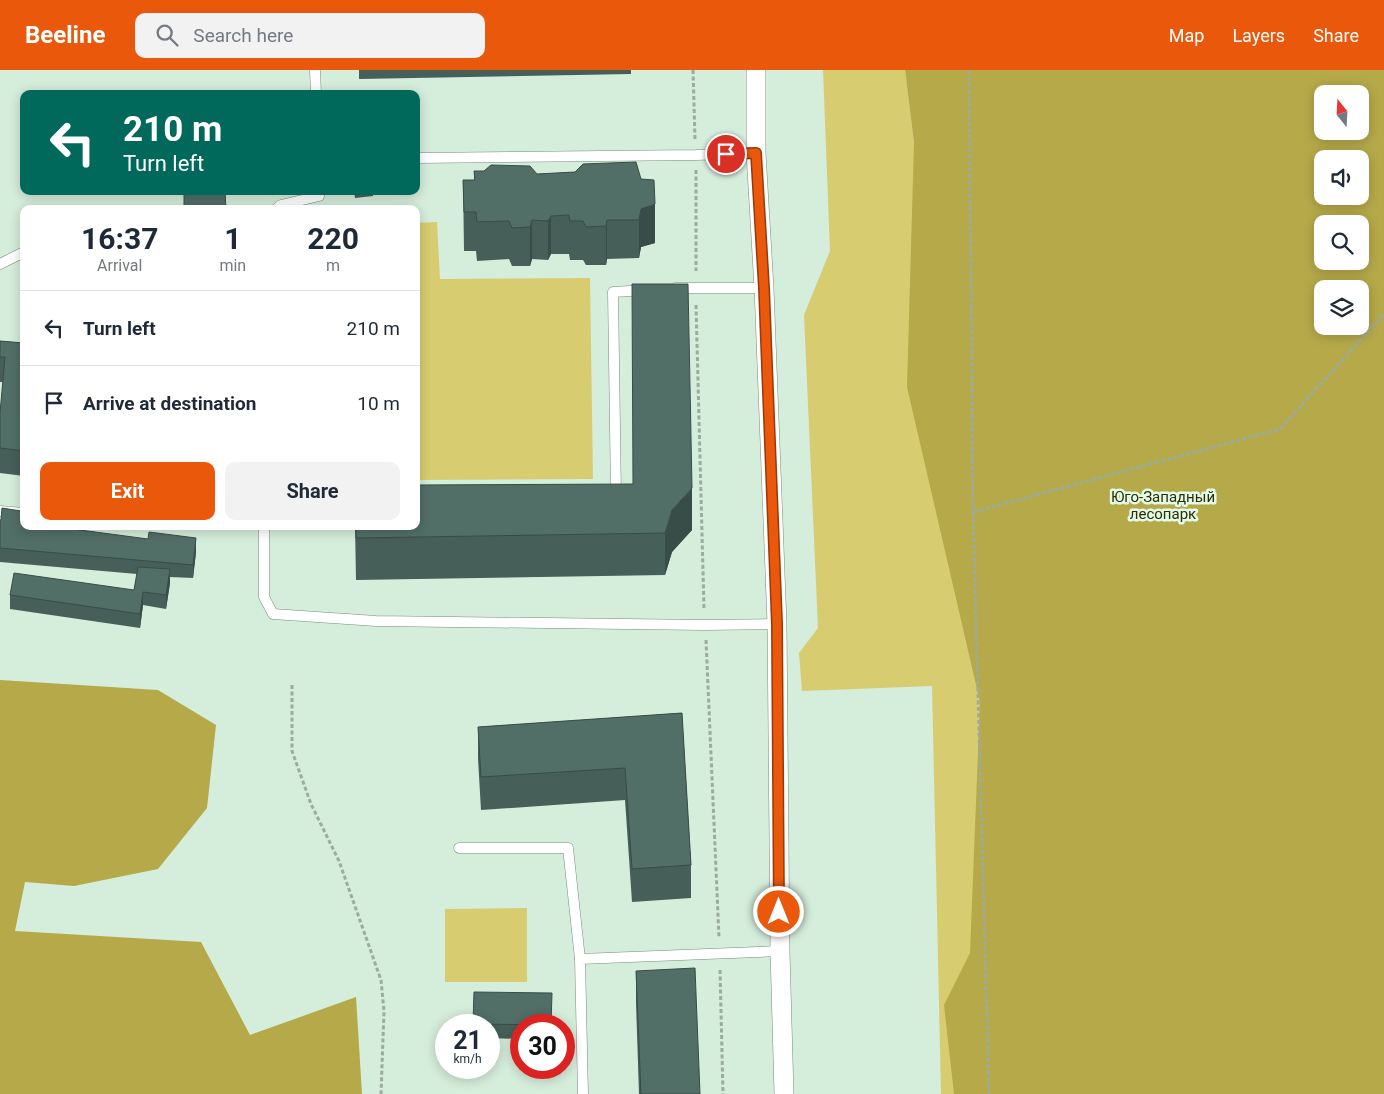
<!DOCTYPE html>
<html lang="en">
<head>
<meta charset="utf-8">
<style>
  :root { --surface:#fff; --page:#f2f2f3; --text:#1f2937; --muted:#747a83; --line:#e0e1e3; --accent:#ea580c }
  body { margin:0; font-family:Roboto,sans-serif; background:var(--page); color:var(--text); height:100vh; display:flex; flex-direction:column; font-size:19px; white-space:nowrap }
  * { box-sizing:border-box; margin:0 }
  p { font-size:16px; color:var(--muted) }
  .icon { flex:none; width:28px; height:28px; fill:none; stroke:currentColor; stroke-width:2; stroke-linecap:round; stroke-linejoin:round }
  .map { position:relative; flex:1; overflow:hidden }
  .side { position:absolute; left:20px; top:135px; width:400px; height:325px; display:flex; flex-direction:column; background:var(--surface); border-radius:10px; box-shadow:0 2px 12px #0003 }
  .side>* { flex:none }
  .top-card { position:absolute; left:20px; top:20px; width:400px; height:105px; border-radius:10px; box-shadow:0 2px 12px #0003; background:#00695c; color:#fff; overflow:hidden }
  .needle { width:32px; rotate:342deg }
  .fabs { position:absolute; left:1314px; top:15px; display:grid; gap:10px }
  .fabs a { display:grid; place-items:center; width:55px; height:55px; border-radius:10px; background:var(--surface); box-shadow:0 2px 12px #0003; font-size:25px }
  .speed { position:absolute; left:435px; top:944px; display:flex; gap:10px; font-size:25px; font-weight:700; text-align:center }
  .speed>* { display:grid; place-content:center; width:65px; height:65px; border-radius:50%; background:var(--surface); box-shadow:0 2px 12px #0003; line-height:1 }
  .speed small { font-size:12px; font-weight:400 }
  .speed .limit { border:8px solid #d22; background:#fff; color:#111 }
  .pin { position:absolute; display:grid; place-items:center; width:42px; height:42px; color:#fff; margin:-21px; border:2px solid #fff; border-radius:50%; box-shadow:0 1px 5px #0007 }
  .me { position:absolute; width:55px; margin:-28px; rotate:0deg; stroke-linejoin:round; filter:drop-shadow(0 0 4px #0008) }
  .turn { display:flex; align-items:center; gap:18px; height:105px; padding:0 20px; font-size:22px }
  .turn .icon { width:65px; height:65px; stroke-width:2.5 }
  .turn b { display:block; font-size:35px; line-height:42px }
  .eta { display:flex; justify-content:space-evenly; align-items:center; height:85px; text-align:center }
  .eta b { font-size:30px; font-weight:700; line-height:35px }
  .primary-button { display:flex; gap:10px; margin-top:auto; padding:10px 20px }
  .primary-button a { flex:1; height:58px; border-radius:10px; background:var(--accent); color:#fff; font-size:20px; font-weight:700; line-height:58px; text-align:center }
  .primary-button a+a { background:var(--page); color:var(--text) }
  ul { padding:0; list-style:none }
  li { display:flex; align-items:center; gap:15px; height:75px; padding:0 20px; border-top:1px solid var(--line) }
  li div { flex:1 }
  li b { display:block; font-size:19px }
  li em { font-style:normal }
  header { display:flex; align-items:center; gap:30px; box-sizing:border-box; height:70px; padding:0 25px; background:var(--accent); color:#fff }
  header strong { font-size:24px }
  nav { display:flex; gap:28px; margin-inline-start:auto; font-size:18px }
  .search { width:350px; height:45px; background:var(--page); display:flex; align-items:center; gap:12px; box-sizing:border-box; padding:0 18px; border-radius:10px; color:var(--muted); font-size:19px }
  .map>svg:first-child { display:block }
  .green { fill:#d8cc70; fill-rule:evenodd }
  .forest { fill:#b5a94a; fill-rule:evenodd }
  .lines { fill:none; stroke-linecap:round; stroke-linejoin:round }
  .service-casing { stroke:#778d7d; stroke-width:11 }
  .minor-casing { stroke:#778d7d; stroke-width:20 }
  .path { stroke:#9aac9e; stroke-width:3; stroke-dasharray:4 2.5; stroke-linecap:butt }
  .service { stroke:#fff; stroke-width:10 }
  .minor { stroke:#fff; stroke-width:19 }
  .wall { fill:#465f59 }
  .shaded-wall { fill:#394d48 }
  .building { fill:#516e67; stroke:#394d48 }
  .route-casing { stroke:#983908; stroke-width:12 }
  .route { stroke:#ea580c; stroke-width:9 }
  .labels { text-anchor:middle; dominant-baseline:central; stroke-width:5; stroke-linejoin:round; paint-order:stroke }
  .park-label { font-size:15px; fill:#302b01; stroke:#e2fae8 }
</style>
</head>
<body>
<header>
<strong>Beeline</strong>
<div class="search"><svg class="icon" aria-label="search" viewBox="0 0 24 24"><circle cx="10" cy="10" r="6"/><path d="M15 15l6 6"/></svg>Search here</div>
<nav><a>Map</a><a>Layers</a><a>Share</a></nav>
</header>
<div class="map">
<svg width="1384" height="1024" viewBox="0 0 1384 1024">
  <rect width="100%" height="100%" fill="#d5eddb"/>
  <g class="green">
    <path d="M 823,0 L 905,0 L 914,73 L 935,0 L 1384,0 L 1384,1024 L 941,1024 L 932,616 L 802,621 L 799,583 L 818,558 L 804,245 L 830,181 ZM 1322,24 L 1360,24 L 1360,61 L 1322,61 ZM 1322,89 L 1360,89 L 1360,126 L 1322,126 ZM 1322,154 L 1360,154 L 1360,191 L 1322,191 ZM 1322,219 L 1360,219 L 1360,256 L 1322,256 Z"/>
    <path d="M 437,152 L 440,209 L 590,208 L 593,409 L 416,410 L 416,153 Z"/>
    <path d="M 527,838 L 527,912 L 445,912 L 445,839 Z"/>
  </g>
  <g class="forest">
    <path d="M 905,0 L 1384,0 L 1384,1024 L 954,1024 L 944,935 L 970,883 L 980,632 L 907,317 L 914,73 ZM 1322,24 L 1360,24 L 1360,61 L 1322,61 ZM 1322,89 L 1360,89 L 1360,126 L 1322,126 ZM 1322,154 L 1360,154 L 1360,191 L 1322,191 ZM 1322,219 L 1360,219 L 1360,256 L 1322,256 Z"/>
    <path d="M 0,610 L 158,620 L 216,655 L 207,738 L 158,799 L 74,816 L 25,812 L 15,861 L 201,872 L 250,965 L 356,927 L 362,1024 L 0,1024 Z"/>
  </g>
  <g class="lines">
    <g class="service-casing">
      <g id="service">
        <path d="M 315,0 L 316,24"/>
        <path d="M 416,88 L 696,85 L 756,83"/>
        <path d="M 276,139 L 281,135 L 319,126 L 319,121"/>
        <path d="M 0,194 L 24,182"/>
        <path d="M 675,218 L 764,218"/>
        <path d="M 616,426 L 613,222 L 646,220"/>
        <path d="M 0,441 L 24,443"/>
        <path d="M 264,456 L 264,527 L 273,544 L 376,551 L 705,555 L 777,554"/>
        <path d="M 459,778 L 568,778 L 580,889"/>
        <path d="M 583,1024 L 580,889 L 780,881"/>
      </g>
    </g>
    <g class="minor-casing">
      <path id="minor" d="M 756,0 L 756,83 L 764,218 L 777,554 L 780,881 L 784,1024"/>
    </g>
    <g class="path">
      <path d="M 693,0 L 695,69"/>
      <path d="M 969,0 L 973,442 L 989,1024"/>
      <path d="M 696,100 L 696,201"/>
      <path d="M 696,235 L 704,539"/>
      <path d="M 973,442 L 1280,359 L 1384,244"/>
      <path d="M 706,570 L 719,868"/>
      <path d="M 292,615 L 292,681 L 311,734 L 339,791 L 381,910 L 384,941 L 381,1024"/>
      <path d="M 720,900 L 723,1024"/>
    </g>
    <use href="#service" class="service"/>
    <use href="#minor" class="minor"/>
  </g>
  <g class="wall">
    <path d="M 359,0 L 631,0 L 631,4 L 359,9 Z"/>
    <path d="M 636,92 L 655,173 L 641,177 L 639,188 L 607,189 L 606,195 L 586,195 L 583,190 L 570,190 L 569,184 L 551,184 L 548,190 L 532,189 L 530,196 L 512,196 L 509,189 L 477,191 L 476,181 L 464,181 L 463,110 L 474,110 L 474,101 L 537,104 L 575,102 Z"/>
    <path d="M 354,121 L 373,121 L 373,126 L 355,128 Z"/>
    <path d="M 0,271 L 24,273 L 24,406 L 0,403 L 0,343 L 3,312 L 0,312 Z"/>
    <path d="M 0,450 L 21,453 L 196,482 L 193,508 L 170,507 L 170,513 L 166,539 L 143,535 L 140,558 L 10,539 L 10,525 L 134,520 L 137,504 L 0,492 Z"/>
    <path d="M 355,456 L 692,460 L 672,482 L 665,505 L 356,510 Z"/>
    <path d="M 682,643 L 691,795 L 691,828 L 632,832 L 625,730 L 481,740 L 478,689 L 478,657 Z"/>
    <path d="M 636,901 L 700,1024 L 639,1024 L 636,933 Z"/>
    <path d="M 474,922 L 521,955 L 521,969 L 489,968 L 489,955 L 473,955 Z"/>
  </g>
  <g class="shaded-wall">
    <path d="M 655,134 L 655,173 L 641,177 L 639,188 L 639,150 L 641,139 Z"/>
    <path d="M 551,146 L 551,184 L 548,190 L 548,151 Z"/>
    <path d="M 532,150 L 532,189 L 530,196 L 530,157 Z"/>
    <path d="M 607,150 L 607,189 L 606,195 L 606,156 Z"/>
    <path d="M 692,418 L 692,460 L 672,482 L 665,505 L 665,463 L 672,440 Z"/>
    <path d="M 196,468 L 196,482 L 193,508 L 193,495 Z"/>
    <path d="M 170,499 L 170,513 L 166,539 L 166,525 Z"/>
    <path d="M 143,522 L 143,535 L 140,558 L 140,544 Z"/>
  </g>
  <g class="building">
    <path d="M 636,92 L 641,109 L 654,110 L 655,134 L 641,139 L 639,150 L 607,150 L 606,156 L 586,157 L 583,151 L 570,151 L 569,145 L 551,146 L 548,151 L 532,150 L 530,157 L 512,158 L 509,151 L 477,152 L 476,142 L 464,142 L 463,110 L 475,110 L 474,101 L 484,101 L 491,95 L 530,96 L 537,104 L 575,102 L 583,94 Z"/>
    <path d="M 184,121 L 225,121 L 226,139 L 184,139 Z"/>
    <path d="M 355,121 L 371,121 L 355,123 Z"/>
    <path d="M 632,214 L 688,214 L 692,418 L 672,440 L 665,463 L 356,468 L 356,456 L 416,456 L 416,415 L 633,414 Z"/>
    <path d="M 0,271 L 24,273 L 24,381 L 0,378 L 0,343 L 5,287 L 0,287 Z"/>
    <path d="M 2,438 L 21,441 L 20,452 L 24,453 L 24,456 L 50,456 L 148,469 L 149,462 L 196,468 L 193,495 L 0,478 L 0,450 L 1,450 Z"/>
    <path d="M 138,497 L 170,499 L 166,525 L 143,522 L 140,544 L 10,525 L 14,503 L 134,520 Z"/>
    <path d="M 682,643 L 691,795 L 632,799 L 625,698 L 481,707 L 478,657 Z"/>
    <path d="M 695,898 L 700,1024 L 641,1024 L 636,901 Z"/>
    <path d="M 474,922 L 552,923 L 551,955 L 473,954 Z"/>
  </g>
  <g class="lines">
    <g class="route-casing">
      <path id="route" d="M 726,84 L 756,83 L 764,218 L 777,554 L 779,842"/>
    </g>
    <use href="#route" class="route"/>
  </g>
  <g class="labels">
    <g class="park-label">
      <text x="1163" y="427">Юго-Западный<tspan x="1163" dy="17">лесопарк</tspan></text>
    </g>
  </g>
</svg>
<div class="fabs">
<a><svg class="needle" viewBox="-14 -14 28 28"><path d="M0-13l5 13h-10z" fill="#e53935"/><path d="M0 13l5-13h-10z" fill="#747a83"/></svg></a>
<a><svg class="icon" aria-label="sound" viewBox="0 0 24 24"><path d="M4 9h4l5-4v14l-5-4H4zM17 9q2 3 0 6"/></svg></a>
<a><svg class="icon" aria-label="search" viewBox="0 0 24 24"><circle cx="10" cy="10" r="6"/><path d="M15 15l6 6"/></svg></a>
<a><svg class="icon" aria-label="layers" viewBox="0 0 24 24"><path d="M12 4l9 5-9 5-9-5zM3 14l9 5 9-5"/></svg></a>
</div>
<div class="speed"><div>21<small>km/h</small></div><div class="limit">30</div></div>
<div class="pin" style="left:726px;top:84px;background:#d93025"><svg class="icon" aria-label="arrive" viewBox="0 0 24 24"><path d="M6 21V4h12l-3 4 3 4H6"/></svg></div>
<svg class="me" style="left:779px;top:842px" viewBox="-20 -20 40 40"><circle r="17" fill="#ea580c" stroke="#fff" stroke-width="3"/><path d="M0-11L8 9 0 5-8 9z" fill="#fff"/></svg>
<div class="top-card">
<div class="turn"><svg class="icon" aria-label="left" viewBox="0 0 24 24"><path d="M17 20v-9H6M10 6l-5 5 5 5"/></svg><div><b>210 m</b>Turn left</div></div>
</div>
<section class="side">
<div class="eta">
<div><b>16:37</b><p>Arrival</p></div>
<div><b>1</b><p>min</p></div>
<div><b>220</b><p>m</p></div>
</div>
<ul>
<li><svg class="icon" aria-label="left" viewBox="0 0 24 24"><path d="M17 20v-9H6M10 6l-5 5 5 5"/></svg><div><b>Turn left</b></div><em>210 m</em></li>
<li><svg class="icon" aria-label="arrive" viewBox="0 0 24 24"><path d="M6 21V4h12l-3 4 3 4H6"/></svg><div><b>Arrive at destination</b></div><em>10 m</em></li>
</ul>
<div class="primary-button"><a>Exit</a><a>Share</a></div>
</section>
</div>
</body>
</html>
